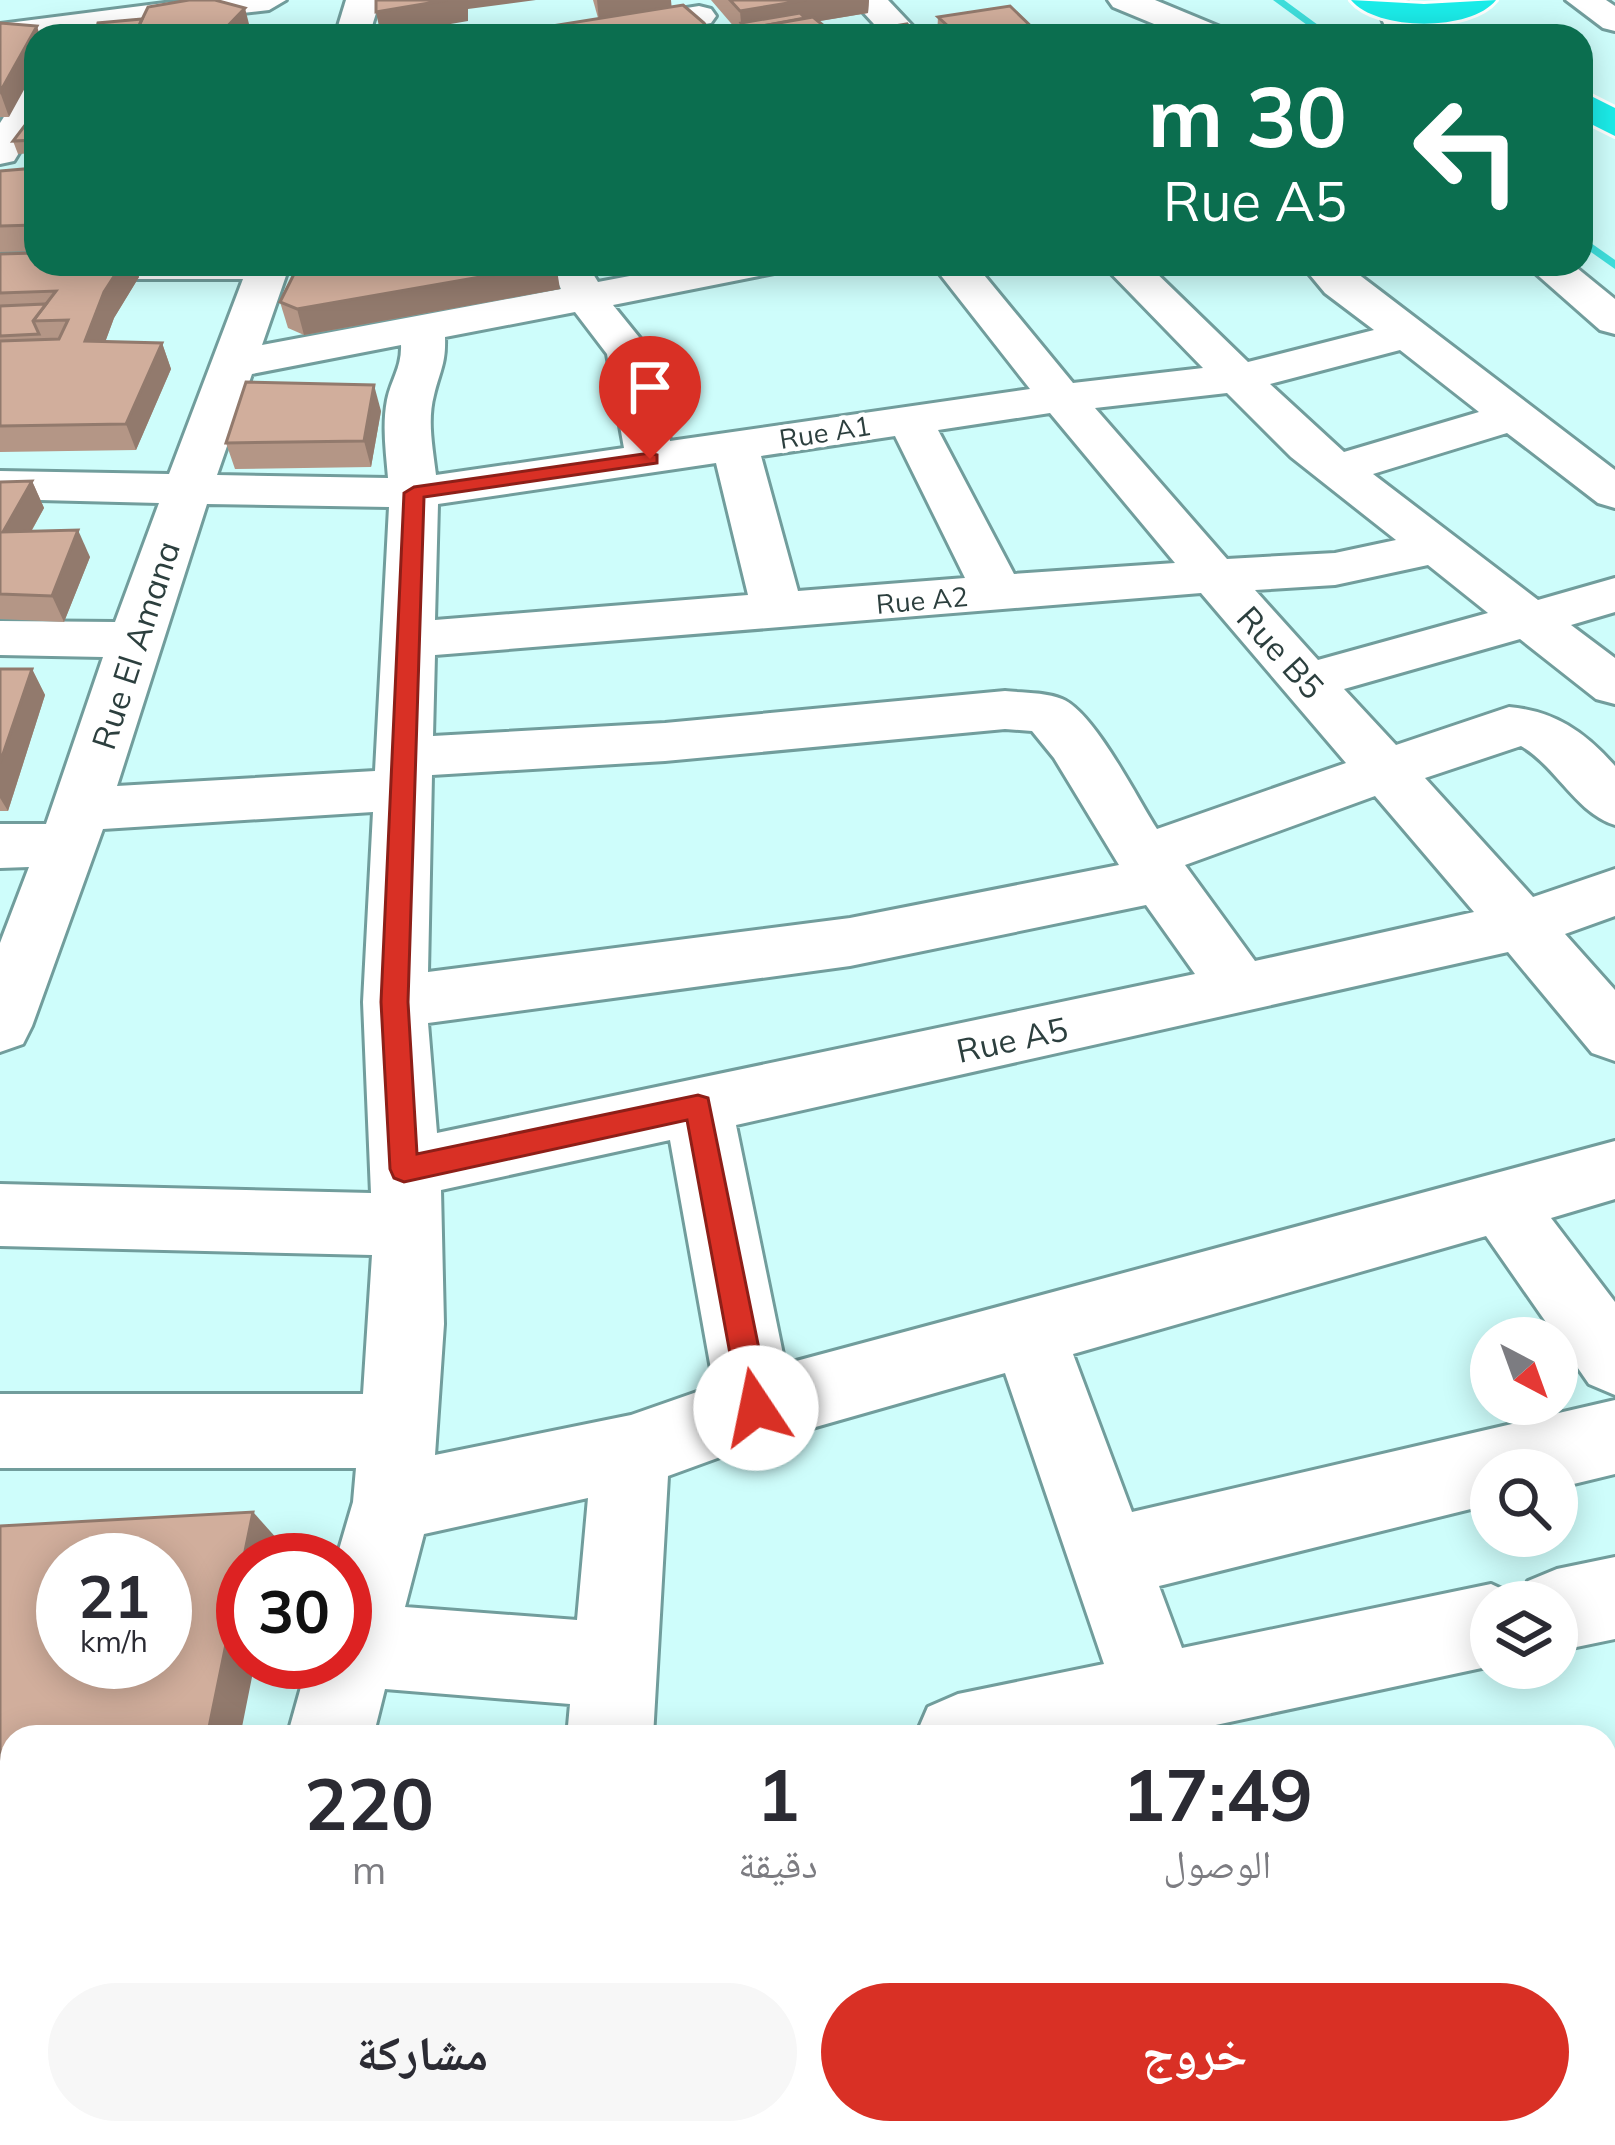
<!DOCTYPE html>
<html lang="ar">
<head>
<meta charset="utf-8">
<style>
  :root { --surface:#fff; --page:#f7f7f7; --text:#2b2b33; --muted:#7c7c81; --accent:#d93025 }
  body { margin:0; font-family:Mulish,"Noto Naskh Arabic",sans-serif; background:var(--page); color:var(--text); direction:rtl; height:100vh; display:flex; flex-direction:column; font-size:45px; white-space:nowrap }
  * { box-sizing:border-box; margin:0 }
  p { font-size:39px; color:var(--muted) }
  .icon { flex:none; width:66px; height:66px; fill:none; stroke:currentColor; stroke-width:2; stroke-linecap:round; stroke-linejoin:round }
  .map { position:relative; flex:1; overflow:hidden; direction:ltr }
  .panel { position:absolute; left:0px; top:1725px; width:1617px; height:420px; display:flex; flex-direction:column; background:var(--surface); border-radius:36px 36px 0 0; box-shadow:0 6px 30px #0003; direction:rtl }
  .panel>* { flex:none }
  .hud { position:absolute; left:24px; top:24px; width:1569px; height:252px; border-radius:36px; box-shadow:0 6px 30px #0003; direction:rtl; background:#0b6e4f; color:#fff; overflow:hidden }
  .needle { width:78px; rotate:139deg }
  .fabs { position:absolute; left:1470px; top:1317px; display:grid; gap:24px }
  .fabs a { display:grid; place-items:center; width:108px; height:108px; border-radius:50%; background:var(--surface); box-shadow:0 6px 30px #0003; font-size:60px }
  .speed { position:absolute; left:36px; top:1533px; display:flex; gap:24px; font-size:60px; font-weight:700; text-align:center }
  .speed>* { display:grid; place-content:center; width:156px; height:156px; border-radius:50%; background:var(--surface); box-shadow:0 6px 30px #0003; line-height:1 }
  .speed small { font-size:30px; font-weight:400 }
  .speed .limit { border:18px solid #d22; background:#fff; color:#111 }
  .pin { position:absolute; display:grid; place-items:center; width:102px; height:102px; color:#fff; margin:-123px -51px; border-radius:50% 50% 50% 0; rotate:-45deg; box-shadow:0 0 12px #0007 }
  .pin .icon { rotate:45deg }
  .me { position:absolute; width:132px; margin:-66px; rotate:349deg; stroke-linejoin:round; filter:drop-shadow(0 0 9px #0008) }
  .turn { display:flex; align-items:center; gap:42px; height:252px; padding:0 48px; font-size:54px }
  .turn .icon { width:156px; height:156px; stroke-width:2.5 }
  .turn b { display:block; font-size:84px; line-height:102px }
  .eta { display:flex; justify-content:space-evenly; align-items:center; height:204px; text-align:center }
  .eta b { font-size:72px; font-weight:700; line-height:84px }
  .action { display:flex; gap:24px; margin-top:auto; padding:24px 48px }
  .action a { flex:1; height:138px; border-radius:72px; background:var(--accent); color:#fff; font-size:48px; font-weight:700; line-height:138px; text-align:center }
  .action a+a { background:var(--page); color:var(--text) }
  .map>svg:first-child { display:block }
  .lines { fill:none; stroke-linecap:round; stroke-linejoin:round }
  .stream { fill:#3ededb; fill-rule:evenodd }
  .minor-casing { stroke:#719d9c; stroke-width:6 }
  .highway-casing { stroke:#fff; stroke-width:6 }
  .minor { fill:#fff; fill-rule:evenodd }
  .highway { fill:#1bece9; fill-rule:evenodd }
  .wall { fill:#b49686 }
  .shaded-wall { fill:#927a6d }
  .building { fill:#d1ae9c; stroke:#927a6d; stroke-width:3; fill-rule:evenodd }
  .route { fill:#d93025; stroke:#8d1f18; stroke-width:3 }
  .labels { text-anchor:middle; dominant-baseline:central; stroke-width:9; stroke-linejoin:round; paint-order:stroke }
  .far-street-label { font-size:27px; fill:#2c3f3e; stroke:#fff }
  .street-label { font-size:33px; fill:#2c3f3e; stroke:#fff }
</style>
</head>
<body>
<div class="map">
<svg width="1615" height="2145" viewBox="0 0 1615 2145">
  <rect width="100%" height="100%" fill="#cefdfb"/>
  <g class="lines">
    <g class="stream">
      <path d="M 1273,0 L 1284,0 L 1333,36 L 1322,36 Z"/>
      <path d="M 1581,236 L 1615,260 L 1615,269 L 1581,245 Z"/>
    </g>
    <g class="minor-casing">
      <g id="minor">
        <path d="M 188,0 L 286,0 L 269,10 L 36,36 L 36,40 L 0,44 L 0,24 Z"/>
        <path d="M 346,0 L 380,0 L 369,36 L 335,36 Z"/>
        <path d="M 852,0 L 888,0 L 922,36 L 885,36 Z"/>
        <path d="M 1108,0 L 1155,0 L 1225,29 L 1230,36 L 1183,36 L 1113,7 Z"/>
        <path d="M 1566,0 L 1606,0 L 1615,6 L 1615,31 L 1603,28 Z"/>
        <path d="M 1383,2 L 1407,2 L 1423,36 L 1389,36 L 1378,9 Z"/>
        <path d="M 699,6 L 711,9 L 716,16 L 711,23 L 639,36 L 557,36 L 562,29 L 574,26 Z"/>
        <path d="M 36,84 L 36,125 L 14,161 L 0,164 L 0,123 L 23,87 Z"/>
        <path d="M 0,253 L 36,253 L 36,264 L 290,264 L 262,345 L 561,289 L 549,264 L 587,264 L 598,282 L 693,264 L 780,264 L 774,273 L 759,276 L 613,305 L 651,352 L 670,441 L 1030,389 L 932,264 L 975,264 L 1073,383 L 1203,368 L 1102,264 L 1147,264 L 1248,362 L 1374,330 L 1325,293 L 1301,264 L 1345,264 L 1615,470 L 1615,508 L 1598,503 L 1507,433 L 1373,474 L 1538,600 L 1615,578 L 1615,612 L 1571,625 L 1615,658 L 1615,704 L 1596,699 L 1520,639 L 1344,689 L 1396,745 L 1509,707 C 1555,711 1585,732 1615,766 L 1615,825 C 1576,813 1557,767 1521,746 L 1425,778 L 1533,897 L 1615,869 L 1615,916 L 1565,934 L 1615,990 L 1615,1061 L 1592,1053 L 1508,952 L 736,1125 L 785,1364 L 1615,1141 L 1615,1199 L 1551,1218 L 1615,1302 L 1615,1395 L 1589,1384 L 1486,1236 L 1073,1354 L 1132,1512 L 1615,1400 L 1615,1474 L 1557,1488 L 1557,1470 L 1491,1470 L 1491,1504 L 1159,1586 L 1182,1648 L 1491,1584 L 1521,1598 L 1528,1581 L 1557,1569 L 1615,1557 L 1615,1639 L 1557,1651 L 1557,1602 L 1491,1602 L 1491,1666 L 1211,1726 L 1215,1737 L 915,1737 L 928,1707 L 958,1694 L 1104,1664 L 1005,1373 L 756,1444 L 668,1476 L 653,1737 L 567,1737 L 570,1704 L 385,1689 L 373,1737 L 287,1737 L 308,1662 L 345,1662 L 345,1560 L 336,1560 L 353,1502 L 356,1468 L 0,1468 L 0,1394 L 363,1394 L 372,1255 L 0,1246 L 0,1184 L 371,1193 L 363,1002 L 373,812 L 103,829 L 32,1026 L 23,1044 L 0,1052 L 0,943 L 29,867 L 0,868 L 0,824 L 46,824 L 103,657 L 0,655 L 0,621 L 115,622 L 159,503 L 0,499 L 0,471 L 169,474 L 243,279 L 0,279 ZM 575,312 L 607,354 L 624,448 L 436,475 C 433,449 427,421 434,395 C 440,370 446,364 445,337 ZM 401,345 C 402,367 391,380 387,400 C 382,426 386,452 388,478 L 217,475 L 252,374 ZM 1400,350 L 1479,412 L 1344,452 L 1270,384 ZM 1227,393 L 1291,457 L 1396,540 L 1335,553 L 1227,559 L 1095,408 ZM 1050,413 L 1175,563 L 1014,574 L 938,430 ZM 895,436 L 965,578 L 798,591 L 761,456 ZM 716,463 L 748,595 L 435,620 L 438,504 ZM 207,504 L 389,507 L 375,771 L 117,786 ZM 1428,565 L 1488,613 L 1318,660 L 1255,590 L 1335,585 ZM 1201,593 L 1346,763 L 1157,829 C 1137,798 1094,712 1062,699 C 1045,692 1023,693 1005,691 L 665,723 L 433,736 L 435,655 ZM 1005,729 L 1032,731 L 1054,758 L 1119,865 L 850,918 L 428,972 L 432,775 L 665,761 ZM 1375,796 L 1474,912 L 1255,961 L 1185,865 ZM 1146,905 L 1195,974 L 437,1133 L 428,1023 L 850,966 ZM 670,1140 L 714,1386 L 631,1415 L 435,1455 L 444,1324 L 441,1190 ZM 588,1498 L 577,1620 L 405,1607 L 424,1534 Z"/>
        <path d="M 1525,264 L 1572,264 L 1615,299 L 1615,334 L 1600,330 Z"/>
        <path d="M 1615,1888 L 1615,1980 L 1605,1983 L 1605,1891 Z"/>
        <path d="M 165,2133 L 263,2133 L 260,2145 L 162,2145 Z"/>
        <path d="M 518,2133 L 616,2133 L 615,2145 L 517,2145 Z"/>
        <path d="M 781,2133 L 927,2133 L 922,2145 L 776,2145 Z"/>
        <path d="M 1259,2133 L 1357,2133 L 1361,2145 L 1263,2145 Z"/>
      </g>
    </g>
    <g class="highway-casing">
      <g id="highway">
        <path d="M 1351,0 L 1424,4 L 1496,0 C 1471,32 1376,31 1351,0 Z"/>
        <path d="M 1581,91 L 1615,108 L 1615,136 L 1581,119 Z"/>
      </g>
    </g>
    <use href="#minor" class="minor"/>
    <use href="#highway" class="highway"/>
  </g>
  <g class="wall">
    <path d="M 593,0 L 671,0 L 671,7 L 598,18 Z"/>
    <path d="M 711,0 L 869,0 L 868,13 L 819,21 L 836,36 L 916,36 L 742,36 Z"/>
    <path d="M 938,17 L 1041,36 L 937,36 Z"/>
    <path d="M 0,23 L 9,117 L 0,117 Z"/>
    <path d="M 36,120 L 36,153 L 18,154 L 13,141 Z"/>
    <path d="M 36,168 L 36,251 L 0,252 L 0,171 Z"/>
    <path d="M 0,254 L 36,264 L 135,264 L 139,277 L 114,318 L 105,342 L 162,343 L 171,369 L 136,450 L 0,452 Z"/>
    <path d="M 560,289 L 304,335 L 288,328 L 280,302 Z"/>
    <path d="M 381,411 L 371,467 L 235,469 L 226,443 Z"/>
    <path d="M 32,481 L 44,508 L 31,532 L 90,557 L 64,622 L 0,619 L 0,482 Z"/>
    <path d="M 0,669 L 32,669 L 45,695 L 8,811 L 0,811 Z"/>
  </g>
  <g class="shaded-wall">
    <path d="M 447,0 L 536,0 L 468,9 L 468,21 L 381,36 L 376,12 Z"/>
    <path d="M 597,0 L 671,0 L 672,11 L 599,21 Z"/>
    <path d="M 806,0 L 869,0 L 868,13 L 755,32 L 741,23 L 740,11 Z"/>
    <path d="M 245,8 L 251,32 L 247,36 L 218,36 Z"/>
    <path d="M 37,26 L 40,36 L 36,36 L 36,68 L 9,117 L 0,92 Z"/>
    <path d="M 122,264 L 135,264 L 139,277 L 114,318 L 96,367 L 85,341 L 104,292 Z"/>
    <path d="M 556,264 L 560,289 L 304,335 L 297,309 Z"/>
    <path d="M 162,343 L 171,369 L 136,450 L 126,424 Z"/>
    <path d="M 374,385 L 381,411 L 371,467 L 364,441 Z"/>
    <path d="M 32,481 L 44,508 L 16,558 L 3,532 Z"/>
    <path d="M 78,530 L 90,557 L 64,622 L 52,596 Z"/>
    <path d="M 32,669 L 45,695 L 8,811 L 0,798 L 0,763 Z"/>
    <path d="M 253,1512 L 279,1541 L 275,1560 L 243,1560 Z"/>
    <path d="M 243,1561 L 243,1662 L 255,1662 L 240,1737 L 207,1737 Z"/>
    <path d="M 124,2133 L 163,2133 L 160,2145 L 122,2145 Z"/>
  </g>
  <g class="building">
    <path d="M 189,0 L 215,0 L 245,8 L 218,36 L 87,36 L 90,32 L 136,32 L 148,7 Z"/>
    <path d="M 376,0 L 447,0 L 376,12 Z"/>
    <path d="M 730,0 L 806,0 L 740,11 Z"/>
    <path d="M 683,5 L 704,23 L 713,36 L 489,36 Z"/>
    <path d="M 1010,6 L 1041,36 L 959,36 L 938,17 Z"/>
    <path d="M 800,13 L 805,18 L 751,28 L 752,36 L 749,36 L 741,23 Z"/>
    <path d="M 813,17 L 836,36 L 907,24 L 916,36 L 758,36 L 751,28 Z"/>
    <path d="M 142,19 L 136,32 L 96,32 L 98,23 Z"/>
    <path d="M 0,23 L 37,26 L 0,92 Z"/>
    <path d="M 29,120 L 36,120 L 36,140 L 13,141 Z"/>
    <path d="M 36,168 L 36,225 L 0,226 L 0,171 Z"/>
    <path d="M 36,253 L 36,264 L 122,264 L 104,292 L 85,341 L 162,343 L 126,424 L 0,426 L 0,341 L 59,339 L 68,320 L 33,321 L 56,291 L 0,293 L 0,254 Z"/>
    <path d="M 299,264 L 555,264 L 297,309 L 280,302 Z"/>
    <path d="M 46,304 L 33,321 L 39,334 L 0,336 L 0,306 Z"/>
    <path d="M 246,382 L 374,385 L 364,441 L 226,443 Z"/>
    <path d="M 32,481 L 3,532 L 78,530 L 52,596 L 0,594 L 0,482 Z"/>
    <path d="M 0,669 L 32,669 L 0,763 Z"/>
    <path d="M 253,1512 L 207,1737 L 12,1737 L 12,2133 L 124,2133 L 122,2145 L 0,2145 L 0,1526 ZM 63,1560 L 165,1560 L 165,1662 L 63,1662 Z"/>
  </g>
  <path class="route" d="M 650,453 L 657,455 L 657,463 L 424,497 L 408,1002 L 417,1154 L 698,1095 L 708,1098 L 771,1408 L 767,1418 L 756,1423 L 745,1418 L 740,1408 L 687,1120 L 404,1182 L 394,1178 L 390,1169 L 381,1002 L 404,493 L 414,487 Z"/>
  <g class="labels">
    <g class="far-street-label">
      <text transform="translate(825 432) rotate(-9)">Rue A1</text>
      <text transform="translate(922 600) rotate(-5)">Rue A2</text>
    </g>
    <g class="street-label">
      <text transform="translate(135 645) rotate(-72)">Rue El Amana</text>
      <text transform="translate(1281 652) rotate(48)">Rue B5</text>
      <text transform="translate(1012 1039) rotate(-12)">Rue A5</text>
    </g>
  </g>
</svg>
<div class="fabs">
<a><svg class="needle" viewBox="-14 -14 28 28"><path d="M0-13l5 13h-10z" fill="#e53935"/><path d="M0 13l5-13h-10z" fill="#7c7c81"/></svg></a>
<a><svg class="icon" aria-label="search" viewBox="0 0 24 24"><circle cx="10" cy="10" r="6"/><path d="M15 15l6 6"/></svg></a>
<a><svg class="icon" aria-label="layers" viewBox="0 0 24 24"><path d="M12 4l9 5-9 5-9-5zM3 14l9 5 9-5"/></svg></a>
</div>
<div class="speed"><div>21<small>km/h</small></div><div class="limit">30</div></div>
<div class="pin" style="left:650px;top:459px;background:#d93025"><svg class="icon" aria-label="arrive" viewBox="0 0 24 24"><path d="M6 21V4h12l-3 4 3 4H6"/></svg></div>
<svg class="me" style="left:756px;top:1408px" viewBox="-20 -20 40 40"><circle r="19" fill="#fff"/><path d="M0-13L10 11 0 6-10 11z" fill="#d93025"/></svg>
<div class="hud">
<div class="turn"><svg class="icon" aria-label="left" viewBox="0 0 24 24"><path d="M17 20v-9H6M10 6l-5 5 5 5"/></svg><div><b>30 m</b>Rue A5</div></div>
</div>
<section class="panel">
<div class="eta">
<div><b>17:49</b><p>الوصول</p></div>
<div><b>1</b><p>دقيقة</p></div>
<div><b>220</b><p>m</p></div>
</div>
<div class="action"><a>خروج</a><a>مشاركة</a></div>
</section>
</div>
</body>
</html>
